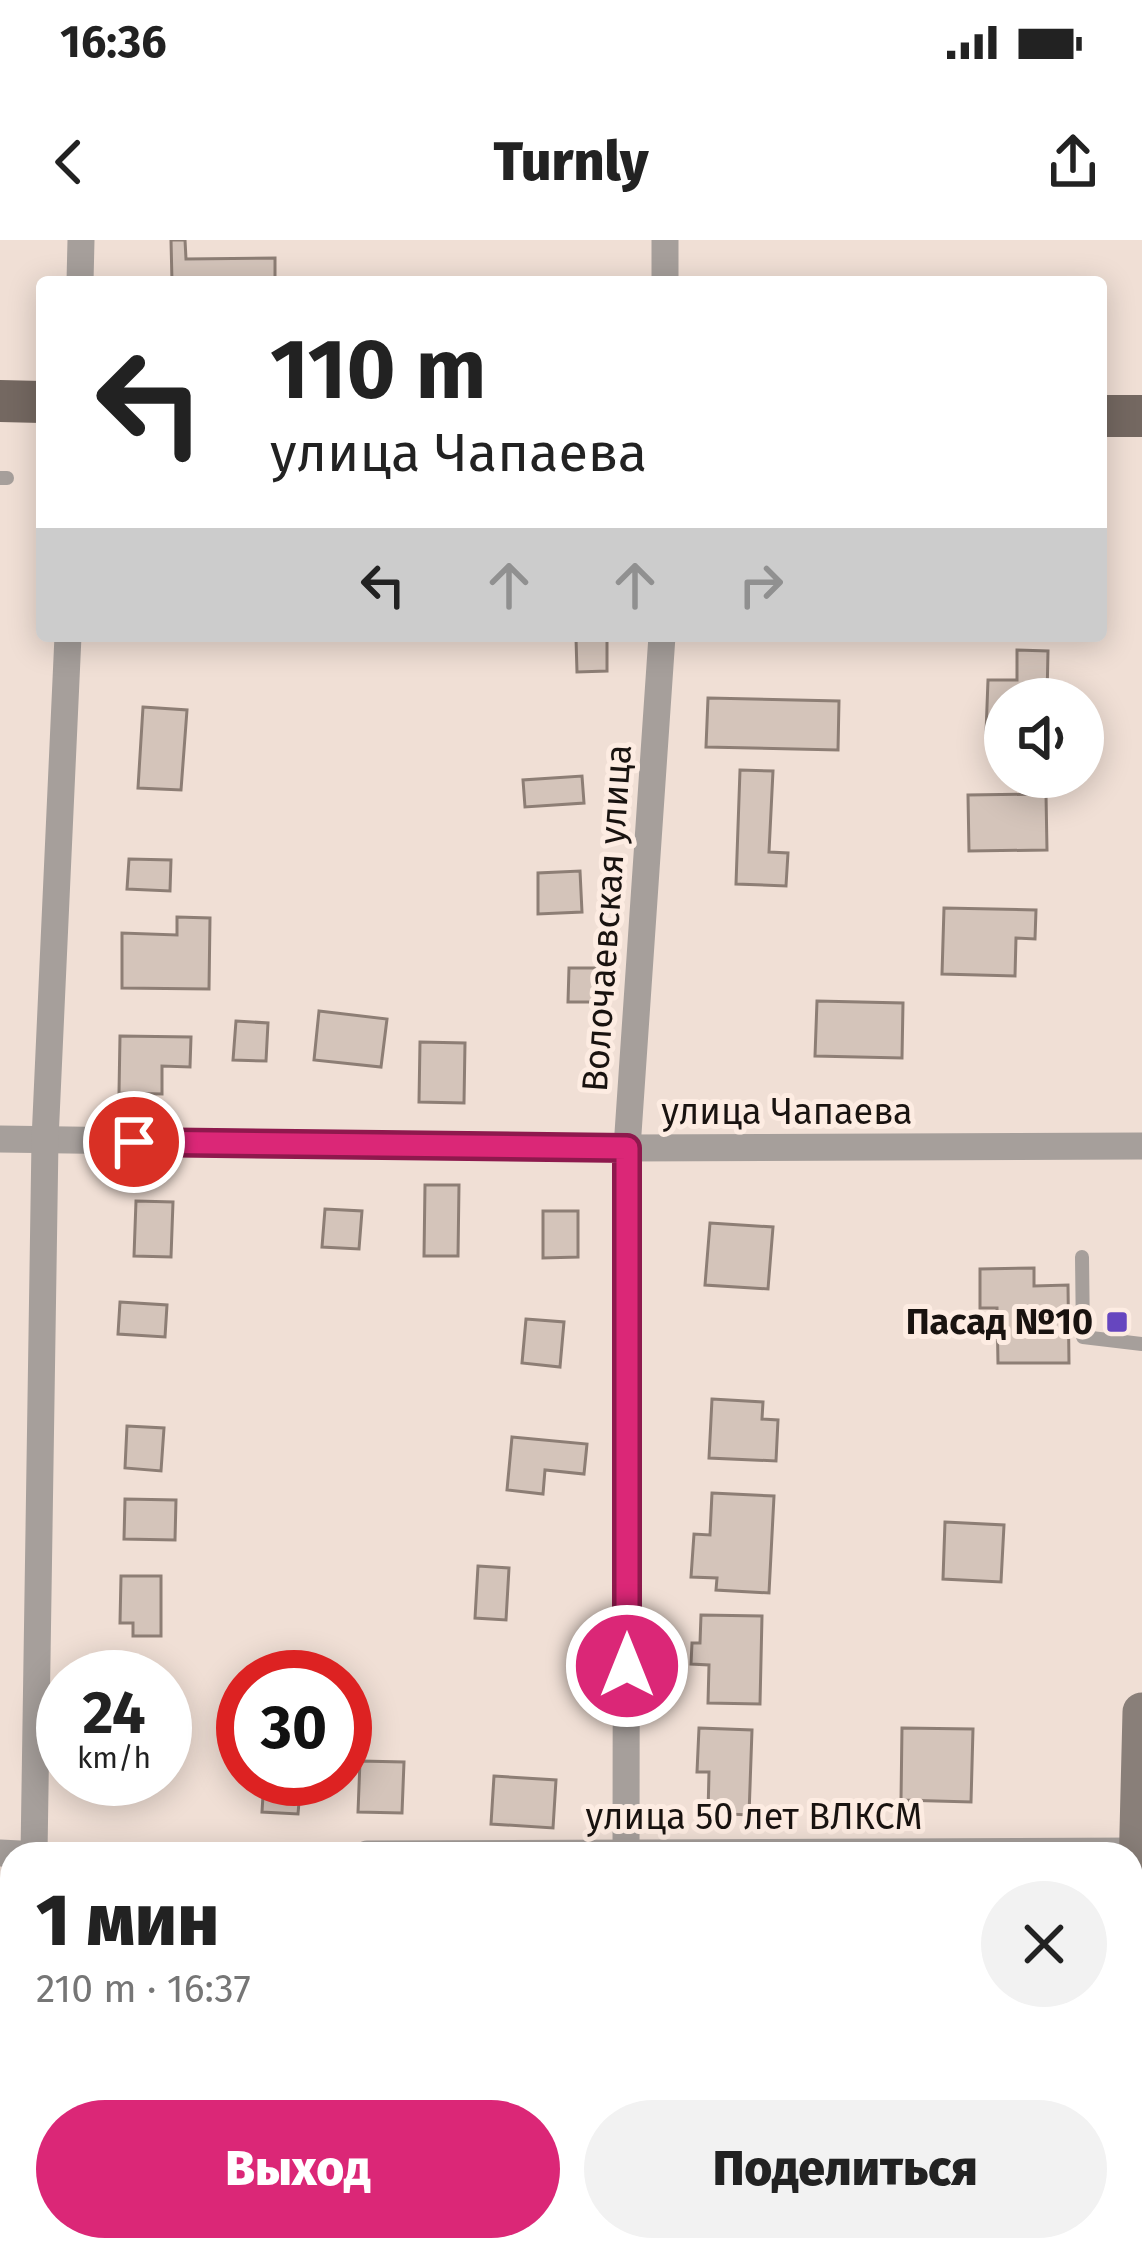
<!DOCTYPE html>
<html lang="ru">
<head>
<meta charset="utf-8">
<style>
  :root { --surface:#fff; --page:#f2f2f2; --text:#222; --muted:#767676; --accent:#db2777 }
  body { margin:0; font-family:"Fira Sans",sans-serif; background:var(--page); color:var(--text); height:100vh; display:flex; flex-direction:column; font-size:45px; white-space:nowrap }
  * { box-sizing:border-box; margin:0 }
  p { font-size:39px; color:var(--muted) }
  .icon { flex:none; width:66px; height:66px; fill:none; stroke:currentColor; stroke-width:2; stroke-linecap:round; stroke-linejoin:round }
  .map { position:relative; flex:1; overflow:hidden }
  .details { position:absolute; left:0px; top:1602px; width:1143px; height:420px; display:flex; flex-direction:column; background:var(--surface); border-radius:36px 36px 0 0; box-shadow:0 6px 30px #0003 }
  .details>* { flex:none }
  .guide { position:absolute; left:36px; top:36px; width:1071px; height:366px; border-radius:12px; box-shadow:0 6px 30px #0003; background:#fff; color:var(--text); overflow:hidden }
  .controls { position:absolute; left:984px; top:438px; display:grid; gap:24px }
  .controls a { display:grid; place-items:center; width:120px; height:120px; border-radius:50%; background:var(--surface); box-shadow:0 6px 30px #0003; font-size:60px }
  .speed { position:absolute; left:36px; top:1410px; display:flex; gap:24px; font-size:60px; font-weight:700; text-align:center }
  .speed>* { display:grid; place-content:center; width:156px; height:156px; border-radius:50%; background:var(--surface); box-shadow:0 6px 30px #0003; line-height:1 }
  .speed small { font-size:30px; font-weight:400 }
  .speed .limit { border:18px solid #d22; background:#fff; color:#111 }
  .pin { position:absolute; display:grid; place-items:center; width:102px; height:102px; color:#fff; margin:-51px; border:6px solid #fff; border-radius:50%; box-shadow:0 3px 12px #0007 }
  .me { position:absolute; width:132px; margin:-66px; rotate:0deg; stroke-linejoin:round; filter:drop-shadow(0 0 9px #0008) }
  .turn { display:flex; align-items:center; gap:42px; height:252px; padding:0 36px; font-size:54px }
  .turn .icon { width:156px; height:156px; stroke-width:2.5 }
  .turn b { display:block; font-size:84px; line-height:102px }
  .lanes { display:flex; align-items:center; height:114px; padding:0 36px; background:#0003; justify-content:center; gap:60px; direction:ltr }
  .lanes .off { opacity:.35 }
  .round { display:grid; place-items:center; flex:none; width:126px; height:126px; border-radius:63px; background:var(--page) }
  .summary { display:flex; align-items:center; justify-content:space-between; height:204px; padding:0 36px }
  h1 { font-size:72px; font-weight:800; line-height:90px }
  .action { display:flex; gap:24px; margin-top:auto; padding:24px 36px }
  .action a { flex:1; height:138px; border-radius:72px; background:var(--accent); color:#fff; font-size:48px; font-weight:800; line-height:138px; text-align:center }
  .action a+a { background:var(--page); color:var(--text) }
  .status { display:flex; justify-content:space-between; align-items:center; height:84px; padding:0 60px; background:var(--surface); direction:ltr }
  .status svg { height:33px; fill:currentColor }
  header { display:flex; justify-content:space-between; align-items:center; height:156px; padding:0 36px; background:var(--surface); font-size:54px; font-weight:800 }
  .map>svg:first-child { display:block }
  .building { fill:#d4c4ba; stroke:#8d7e75; stroke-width:3 }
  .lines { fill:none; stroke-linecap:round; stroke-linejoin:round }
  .service { stroke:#a69f9b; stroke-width:14 }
  .minor { stroke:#a69f9b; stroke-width:27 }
  .secondary { stroke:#897f79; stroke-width:39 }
  .primary { stroke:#746861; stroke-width:42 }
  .route-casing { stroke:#8e194d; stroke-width:30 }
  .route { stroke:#db2777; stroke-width:21 }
  .poi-dot { fill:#6646bf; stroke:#fdece2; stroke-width:4.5 }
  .labels { text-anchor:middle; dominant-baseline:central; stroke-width:10; stroke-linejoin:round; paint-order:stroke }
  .street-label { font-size:36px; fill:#191310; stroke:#fdece2 }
  .poi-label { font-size:36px; font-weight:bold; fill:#191310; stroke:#fdece2; text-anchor:end }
</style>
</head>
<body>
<div class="status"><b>16:36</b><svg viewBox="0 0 49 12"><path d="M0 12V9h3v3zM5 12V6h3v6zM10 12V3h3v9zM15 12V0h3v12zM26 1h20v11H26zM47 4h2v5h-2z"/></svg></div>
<header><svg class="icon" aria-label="back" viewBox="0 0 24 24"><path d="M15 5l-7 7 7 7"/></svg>Turnly<svg class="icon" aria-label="share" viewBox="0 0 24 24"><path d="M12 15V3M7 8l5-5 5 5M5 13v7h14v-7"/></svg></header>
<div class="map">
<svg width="1142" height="2022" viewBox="0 0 1142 2022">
  <rect width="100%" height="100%" fill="#f0dfd5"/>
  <g class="building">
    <path d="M 171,0 L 185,0 L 186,19 L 275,18 L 275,42 L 172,42 Z"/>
    <path d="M 576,398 L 607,398 L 607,431 L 577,432 Z"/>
    <path d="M 1017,410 L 1048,411 L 1047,458 L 1060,459 L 1005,459 L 1005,494 L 986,493 L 988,440 L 1017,440 Z"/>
    <path d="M 708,458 L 839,461 L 838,510 L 706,507 Z"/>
    <path d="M 143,467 L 187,470 L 181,550 L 138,548 Z"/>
    <path d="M 740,530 L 773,531 L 769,612 L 788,613 L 786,646 L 736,644 Z"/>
    <path d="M 582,536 L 584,563 L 525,567 L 523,540 Z"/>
    <path d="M 1046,554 L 1047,610 L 969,611 L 968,555 Z"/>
    <path d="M 129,619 L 171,620 L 170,651 L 127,649 Z"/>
    <path d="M 580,631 L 582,672 L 538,674 L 538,633 Z"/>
    <path d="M 944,668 L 1036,670 L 1035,699 L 1016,698 L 1015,736 L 942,734 Z"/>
    <path d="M 177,677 L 210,678 L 209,749 L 122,748 L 122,693 L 177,695 Z"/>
    <path d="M 569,728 L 601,728 L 600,762 L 568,762 Z"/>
    <path d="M 817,761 L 903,763 L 902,818 L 815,816 Z"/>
    <path d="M 319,771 L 387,779 L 381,827 L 314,820 Z"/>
    <path d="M 236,781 L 268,783 L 266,821 L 233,820 Z"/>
    <path d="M 120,796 L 191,797 L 190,827 L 162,826 L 162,854 L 119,853 Z"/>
    <path d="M 420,802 L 465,803 L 464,863 L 419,862 Z"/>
    <path d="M 425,945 L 459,945 L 458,1016 L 424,1016 Z"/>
    <path d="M 136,961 L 173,962 L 171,1017 L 134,1016 Z"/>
    <path d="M 325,969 L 362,971 L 359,1009 L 322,1007 Z"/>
    <path d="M 543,971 L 578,971 L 578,1017 L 543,1018 Z"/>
    <path d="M 710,983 L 773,987 L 768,1049 L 705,1045 Z"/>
    <path d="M 1034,1028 L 1034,1046 L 1068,1045 L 1069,1123 L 998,1123 L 997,1068 L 980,1068 L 980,1029 Z"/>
    <path d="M 120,1062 L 167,1065 L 165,1097 L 118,1094 Z"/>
    <path d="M 526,1079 L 564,1082 L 560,1127 L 522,1123 Z"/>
    <path d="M 712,1159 L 763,1162 L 762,1179 L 778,1180 L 776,1221 L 709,1218 Z"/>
    <path d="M 127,1186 L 164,1188 L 161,1231 L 125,1228 Z"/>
    <path d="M 512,1197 L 587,1204 L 584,1234 L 545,1230 L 543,1254 L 507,1250 Z"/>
    <path d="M 712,1253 L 774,1256 L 769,1353 L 716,1350 L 717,1338 L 691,1337 L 694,1294 L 710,1295 Z"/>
    <path d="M 125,1259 L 176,1260 L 175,1300 L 124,1299 Z"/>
    <path d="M 945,1282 L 1004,1285 L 1001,1342 L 943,1339 Z"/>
    <path d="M 478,1326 L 509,1328 L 506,1380 L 475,1378 Z"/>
    <path d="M 121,1336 L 161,1336 L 161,1396 L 133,1396 L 133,1383 L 120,1383 Z"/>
    <path d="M 701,1375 L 762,1376 L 760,1464 L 708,1463 L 709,1425 L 691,1424 L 692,1403 L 700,1403 Z"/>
    <path d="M 699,1488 L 752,1490 L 749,1575 L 708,1573 L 709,1532 L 697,1532 Z"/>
    <path d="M 902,1488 L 973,1489 L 971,1562 L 901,1560 Z"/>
    <path d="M 360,1521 L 404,1522 L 402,1573 L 358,1572 Z"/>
    <path d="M 494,1536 L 556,1540 L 553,1588 L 491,1584 Z"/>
    <path d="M 118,1539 L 156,1539 L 154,1552 L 117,1549 Z"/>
    <path d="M 264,1539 L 301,1539 L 298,1574 L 262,1572 Z"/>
  </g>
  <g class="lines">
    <g class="service">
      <path d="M 0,238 L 7,238"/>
      <path d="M 1082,1017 L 1083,1097 L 1142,1104"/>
    </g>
    <g class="minor">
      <path d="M 80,42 L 81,0"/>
      <path d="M 665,42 L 665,0"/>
      <path d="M 0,899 L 627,908 L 1142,906"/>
      <path d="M 0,1613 L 20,1614"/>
      <path d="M 34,1614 L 45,900 L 68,396"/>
      <path d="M 367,1614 L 1142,1611"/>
      <path d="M 626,1614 L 627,908 L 662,396"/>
      <path d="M 24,2022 L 24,2010"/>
      <path d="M 610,2022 L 610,2010"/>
    </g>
    <g class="secondary">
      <path d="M 1131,1910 L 1142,1472"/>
      <path d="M 1128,2022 L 1129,2010"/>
    </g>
    <g class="primary">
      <path d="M 0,161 L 42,162"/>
      <path d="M 1101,176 L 1142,176"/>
    </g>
  </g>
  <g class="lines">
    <g class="route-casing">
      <path id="route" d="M 134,902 L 627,908 L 627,1426"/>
    </g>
    <use href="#route" class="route"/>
  </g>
  <rect class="poi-dot" x="1105" y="1070" width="24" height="24" rx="6"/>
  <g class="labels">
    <g class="street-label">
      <text transform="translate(607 678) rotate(-86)">Волочаевская улица</text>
      <text x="787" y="872">улица Чапаева</text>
      <text x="754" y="1577">улица 50 лет ВЛКСМ</text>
    </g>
    <g class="poi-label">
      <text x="1093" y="1082">Пасад №10</text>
    </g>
  </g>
</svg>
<div class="controls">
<a><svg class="icon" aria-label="sound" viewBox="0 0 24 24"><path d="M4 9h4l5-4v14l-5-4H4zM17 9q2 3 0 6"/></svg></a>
</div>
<div class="speed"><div>24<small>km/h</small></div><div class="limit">30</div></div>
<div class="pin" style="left:134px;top:902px;background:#d93025"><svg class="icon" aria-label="arrive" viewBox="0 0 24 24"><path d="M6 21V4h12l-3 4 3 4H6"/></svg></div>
<svg class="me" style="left:627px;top:1426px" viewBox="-20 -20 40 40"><circle r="17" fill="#db2777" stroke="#fff" stroke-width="3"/><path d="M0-11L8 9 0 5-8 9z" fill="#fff"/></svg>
<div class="guide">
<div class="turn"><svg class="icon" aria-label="left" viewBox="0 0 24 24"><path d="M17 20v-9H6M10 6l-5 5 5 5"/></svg><div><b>110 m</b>улица Чапаева</div></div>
<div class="lanes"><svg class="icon" aria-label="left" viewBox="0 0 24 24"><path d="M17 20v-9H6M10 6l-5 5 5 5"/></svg><svg class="icon off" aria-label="ahead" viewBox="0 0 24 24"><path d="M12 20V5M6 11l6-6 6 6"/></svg><svg class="icon off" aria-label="ahead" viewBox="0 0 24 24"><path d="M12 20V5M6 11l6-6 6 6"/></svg><svg class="icon off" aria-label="right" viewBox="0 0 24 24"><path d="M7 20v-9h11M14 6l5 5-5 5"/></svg></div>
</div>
<section class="details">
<div class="summary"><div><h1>1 мин</h1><p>210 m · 16:37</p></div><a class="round"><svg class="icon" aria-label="close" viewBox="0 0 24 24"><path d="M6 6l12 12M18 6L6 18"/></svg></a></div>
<div class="action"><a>Выход</a><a>Поделиться</a></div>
</section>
</div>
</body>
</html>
